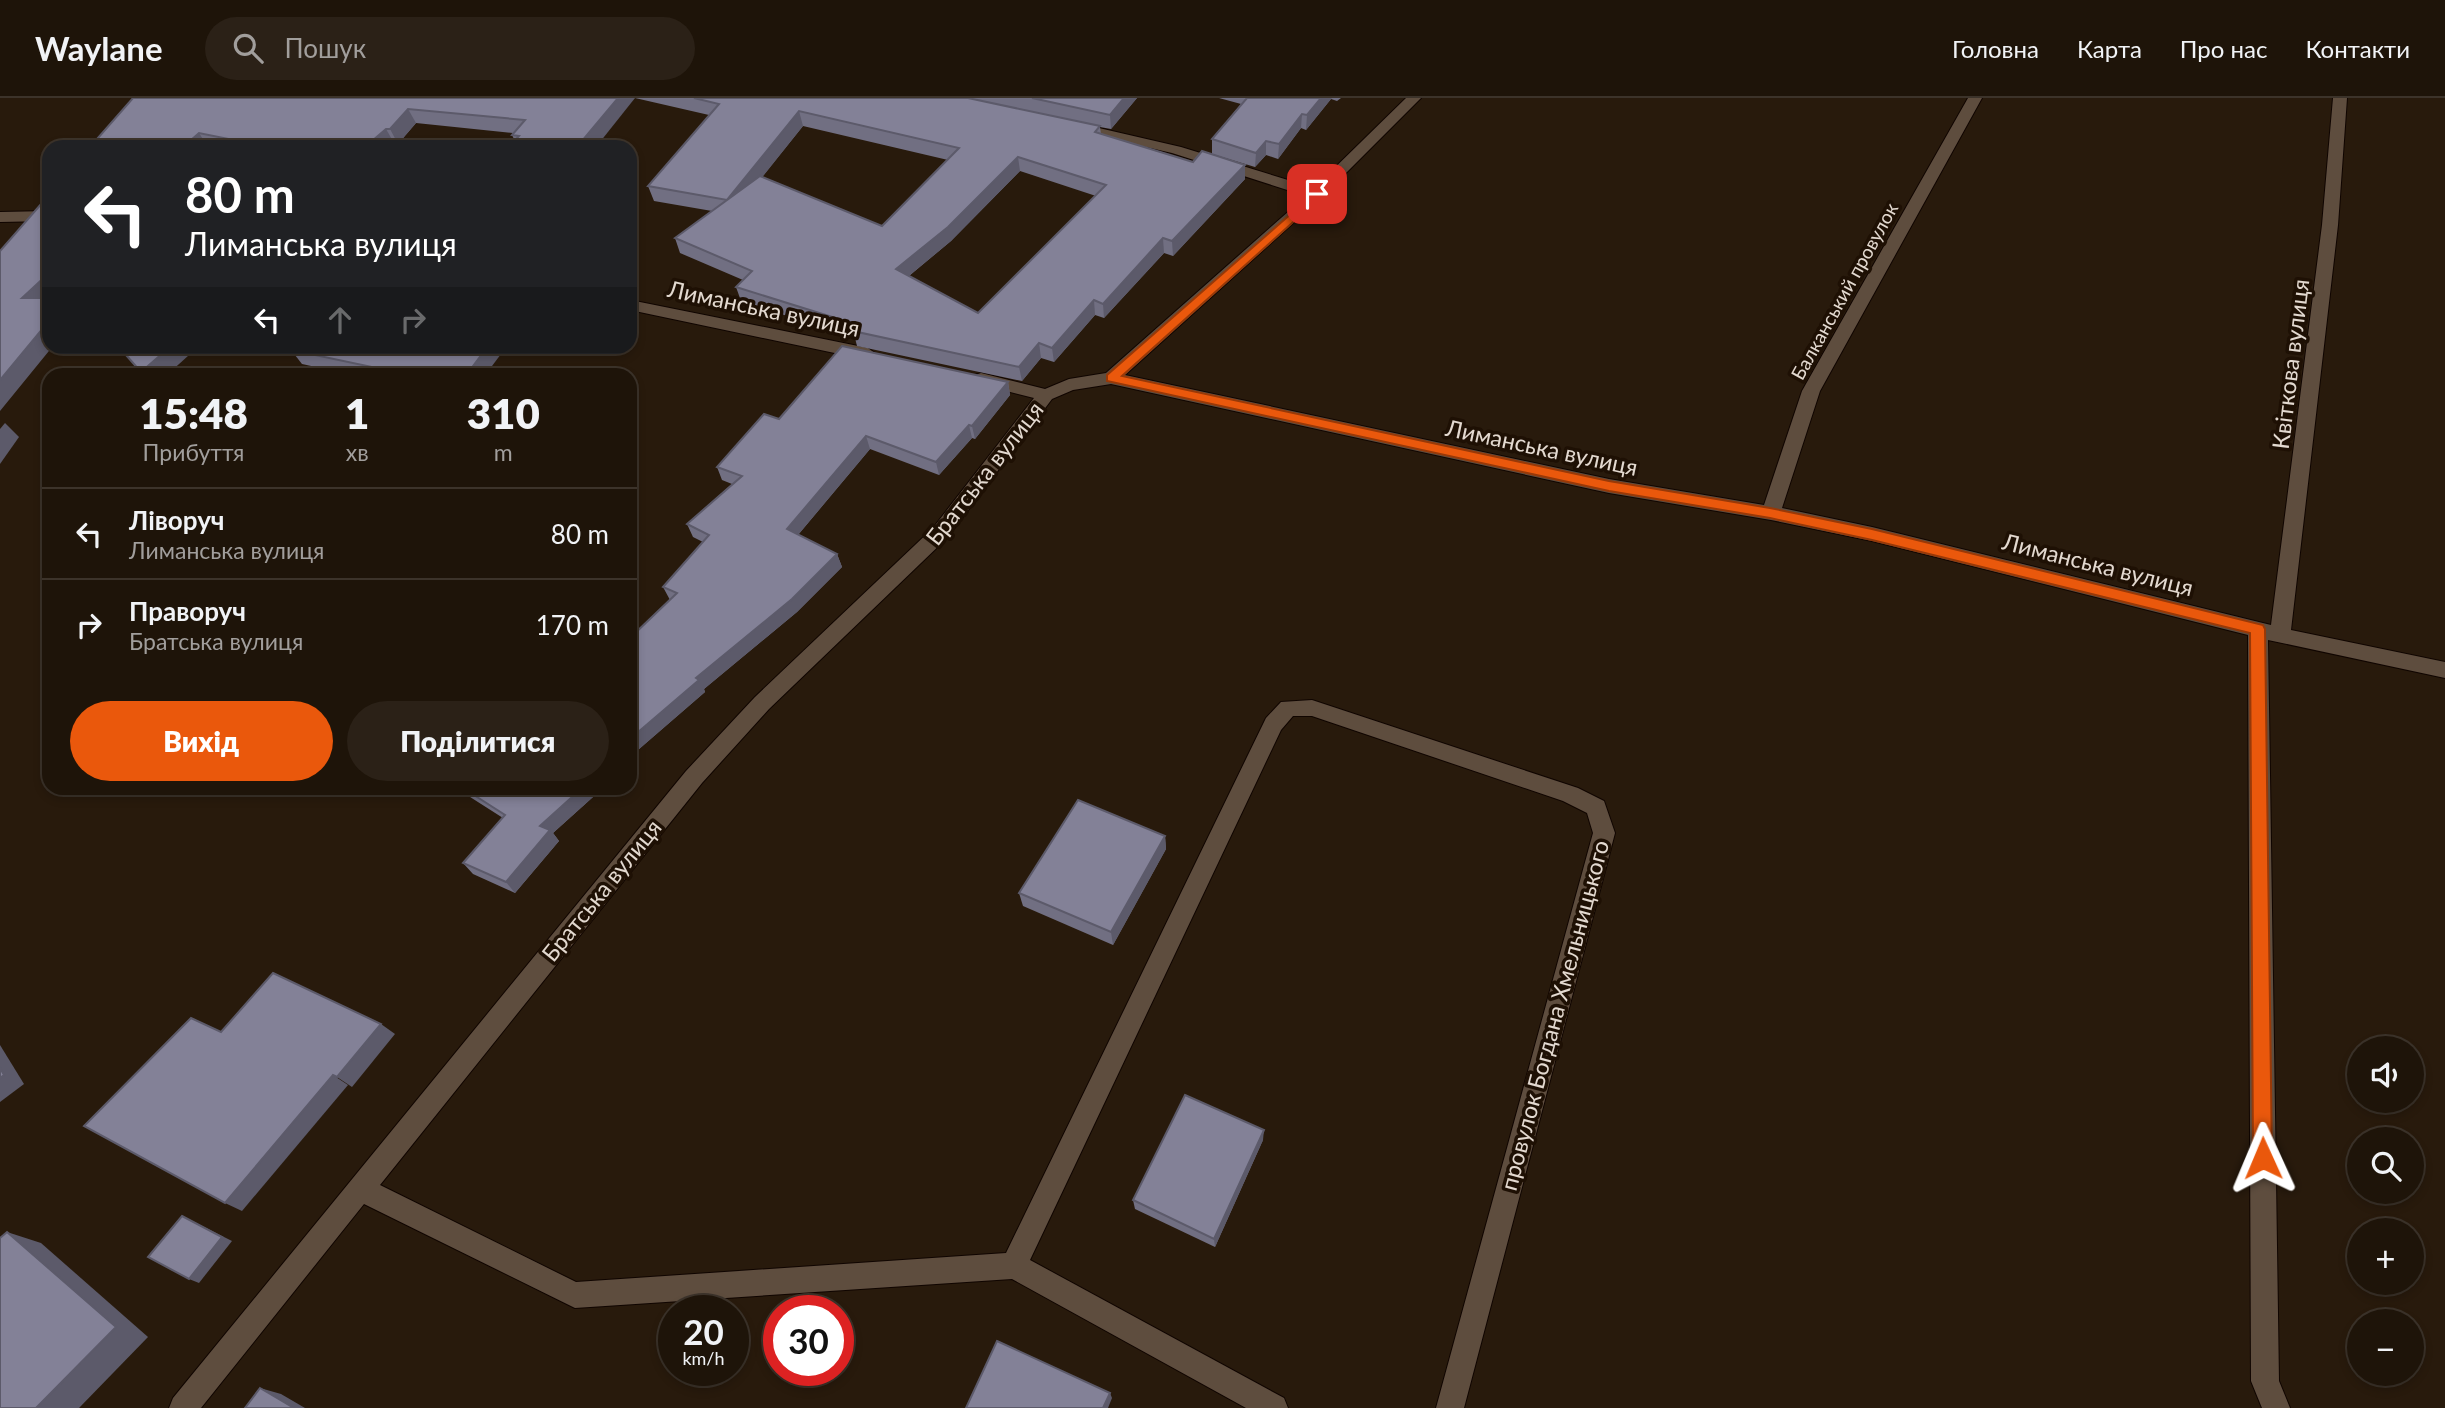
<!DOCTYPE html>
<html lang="uk">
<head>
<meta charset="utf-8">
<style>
  :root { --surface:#1e1409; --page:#2b2117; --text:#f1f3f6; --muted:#a19e9c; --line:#3c332a; --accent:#ea580c }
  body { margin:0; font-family:Lato,sans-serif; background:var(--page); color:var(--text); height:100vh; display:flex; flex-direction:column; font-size:26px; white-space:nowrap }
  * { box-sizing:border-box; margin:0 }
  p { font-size:23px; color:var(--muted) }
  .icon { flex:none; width:38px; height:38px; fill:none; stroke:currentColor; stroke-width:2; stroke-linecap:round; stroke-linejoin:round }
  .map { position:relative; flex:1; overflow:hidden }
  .side { position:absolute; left:42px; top:270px; width:595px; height:427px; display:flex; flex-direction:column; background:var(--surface); border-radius:21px; box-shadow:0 4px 10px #0003,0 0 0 2px var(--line) }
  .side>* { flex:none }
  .guide { position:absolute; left:42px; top:42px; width:595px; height:214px; border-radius:21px; box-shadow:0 4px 10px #0003,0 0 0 2px var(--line); background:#202124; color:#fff; overflow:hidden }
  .fabs { position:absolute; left:2347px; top:938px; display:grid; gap:14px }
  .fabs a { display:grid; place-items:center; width:77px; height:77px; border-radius:50%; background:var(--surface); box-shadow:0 4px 10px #0003,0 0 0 2px var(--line); font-size:35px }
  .speed { position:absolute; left:658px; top:1197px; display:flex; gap:14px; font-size:35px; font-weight:700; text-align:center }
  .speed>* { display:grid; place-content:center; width:91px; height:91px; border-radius:50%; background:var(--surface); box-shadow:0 4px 10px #0003,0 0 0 2px var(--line); line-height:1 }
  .speed small { font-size:18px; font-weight:400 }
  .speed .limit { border:10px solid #d22; background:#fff; color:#111 }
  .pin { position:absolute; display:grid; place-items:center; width:60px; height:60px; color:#fff; margin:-30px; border-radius:14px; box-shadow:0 4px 10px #0006 }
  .me { position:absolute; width:77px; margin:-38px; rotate:359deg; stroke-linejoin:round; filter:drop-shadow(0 0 5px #0008) }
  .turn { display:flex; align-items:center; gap:24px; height:147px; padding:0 28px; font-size:32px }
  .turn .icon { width:91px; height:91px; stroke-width:2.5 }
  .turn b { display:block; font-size:49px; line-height:60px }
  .lanes { display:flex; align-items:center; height:66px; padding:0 28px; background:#0003; justify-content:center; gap:35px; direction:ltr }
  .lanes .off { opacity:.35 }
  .eta { display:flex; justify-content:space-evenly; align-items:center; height:119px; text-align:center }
  .eta b { font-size:42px; font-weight:800; line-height:49px }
  .action { display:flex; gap:14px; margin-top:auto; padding:14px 28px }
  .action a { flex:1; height:80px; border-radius:42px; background:var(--accent); color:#fff; font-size:28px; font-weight:800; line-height:80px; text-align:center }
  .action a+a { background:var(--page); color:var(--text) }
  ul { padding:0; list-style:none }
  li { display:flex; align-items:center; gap:21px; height:91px; padding:0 28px; border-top:2px solid var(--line) }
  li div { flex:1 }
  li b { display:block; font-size:26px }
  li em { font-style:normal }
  header { display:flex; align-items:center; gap:42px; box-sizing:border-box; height:98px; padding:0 35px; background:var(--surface); border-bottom:2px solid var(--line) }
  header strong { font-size:33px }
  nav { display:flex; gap:38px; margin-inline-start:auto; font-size:24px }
  .search { width:490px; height:63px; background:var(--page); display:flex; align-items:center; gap:18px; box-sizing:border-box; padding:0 24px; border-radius:38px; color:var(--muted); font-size:26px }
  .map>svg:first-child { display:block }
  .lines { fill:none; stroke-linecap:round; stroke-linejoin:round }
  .minor-casing { stroke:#100500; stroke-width:2 }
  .minor { fill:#5e4d3e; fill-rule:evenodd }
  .wall { fill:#716f82; fill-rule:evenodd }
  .shaded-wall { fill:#5c5a6a }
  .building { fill:#838197; stroke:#5c5a6a; stroke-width:2; fill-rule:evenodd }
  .route { fill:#ea580c; stroke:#983908; stroke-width:2 }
  .labels { text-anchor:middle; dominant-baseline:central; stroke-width:7; stroke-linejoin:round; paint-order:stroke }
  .far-street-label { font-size:19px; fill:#e3d9d0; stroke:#1e1004 }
  .street-label { font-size:23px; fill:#e3d9d0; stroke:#1e1004 }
</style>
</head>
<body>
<header>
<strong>Waylane</strong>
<div class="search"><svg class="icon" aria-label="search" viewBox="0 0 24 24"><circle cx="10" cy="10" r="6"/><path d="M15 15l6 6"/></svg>Пошук</div>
<nav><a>Головна</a><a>Карта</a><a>Про нас</a><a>Контакти</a></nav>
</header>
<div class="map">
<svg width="2445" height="1310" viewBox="0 0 2445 1310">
  <rect width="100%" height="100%" fill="#281a0c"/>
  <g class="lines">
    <g class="minor-casing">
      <g id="minor">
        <path d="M 1406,0 L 1421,0 L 1322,99 L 1125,277 L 1609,381 L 1764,407 L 1802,293 L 1968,0 L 1982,0 L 1820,293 L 1782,410 L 1872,429 L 2271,527 L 2322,127 L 2333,0 L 2347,0 L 2338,127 L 2291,532 L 2445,564 L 2445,580 L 2268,542 L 2279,1283 L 2290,1310 L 2262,1310 L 2251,1283 L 2248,537 L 1872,443 L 1771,422 L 1609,395 L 1111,286 L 1073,292 L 1052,301 L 947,440 L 769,611 L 702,685 L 380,1087 L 576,1184 L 1006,1155 L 1266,620 L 1281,604 L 1312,602 L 1578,690 L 1604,703 L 1615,735 L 1464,1310 L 1436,1310 L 1593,735 L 1587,715 L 1563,703 L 1312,618 L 1293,618 L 1281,632 L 1030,1162 L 1284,1300 L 1288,1310 L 1246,1310 L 1012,1181 L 575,1210 L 364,1106 L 201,1310 L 169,1310 L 173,1300 L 686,673 L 755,599 L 933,430 L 1034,300 L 975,285 L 972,281 L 975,277 L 981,275 L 1045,291 L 1069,281 L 1106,275 L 1306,98 L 1172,55 L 1068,31 L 1068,25 L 1073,24 L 1181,49 L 1314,90 Z"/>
        <path d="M 49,113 L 49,123 L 0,124 L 0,114 Z"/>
        <path d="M 630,202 L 868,250 L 876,256 L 868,262 L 630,212 Z"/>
      </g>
    </g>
    <use href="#minor" class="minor"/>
  </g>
  <g class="wall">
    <path d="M 133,0 L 1137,0 L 1111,31 L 1100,29 L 1101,36 L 1245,81 L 1173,158 L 1164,155 L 1104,220 L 1095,217 L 1054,264 L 1041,260 L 1022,283 L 857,248 L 855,240 L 741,203 L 736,189 L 743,182 L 680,155 L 675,140 L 712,113 L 654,103 L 648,88 L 709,17 L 635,0 L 515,43 L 512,37 L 513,35 L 416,25 L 398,46 L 394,45 L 390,49 L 90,49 ZM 803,28 L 948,62 L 882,128 L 762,79 ZM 1020,73 L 1096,98 L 978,215 L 909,178 L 951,143 Z"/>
    <path d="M 1219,0 L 1341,0 L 1337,3 L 1331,1 L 1306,32 L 1301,30 L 1278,61 L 1266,57 L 1255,69 L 1212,56 L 1212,41 L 1241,6 Z"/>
    <path d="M 291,252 L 486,276 L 348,276 L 302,266 Z"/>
    <path d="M 1008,284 L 1010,297 L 975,341 L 972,340 L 939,377 L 870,351 L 798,437 L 837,456 L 842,469 L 797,514 L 704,591 L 705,594 L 631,658 L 633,662 L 630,665 L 630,540 L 670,502 L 663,489 L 703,444 L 693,439 L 687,426 L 732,386 L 722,382 L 717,369 L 779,321 Z"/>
    <path d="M 456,690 L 603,690 L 553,735 L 559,743 L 515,795 L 473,776 L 463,765 L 503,720 Z"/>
    <path d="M 1165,738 L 1166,751 L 1113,847 L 1023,808 L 1019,795 Z"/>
    <path d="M 1263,1042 L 1215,1149 L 1135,1111 L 1133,1102 Z"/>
  </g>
  <g class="shaded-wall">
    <path d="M 618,0 L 635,0 L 596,49 L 577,49 Z"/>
    <path d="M 1124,0 L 1137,0 L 1111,31 L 1110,17 Z"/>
    <path d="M 1321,0 L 1332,0 L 1331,1 L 1306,32 L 1307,17 Z"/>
    <path d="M 408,11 L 416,25 L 398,46 L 390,31 Z"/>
    <path d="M 799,13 L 803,28 L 732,117 L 727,102 Z"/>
    <path d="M 1302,16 L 1301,30 L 1278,61 L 1279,46 Z"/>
    <path d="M 386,31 L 394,45 L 390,49 L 365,49 Z"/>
    <path d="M 199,35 L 208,49 L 183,49 Z"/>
    <path d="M 1266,43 L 1266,57 L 1255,69 L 1256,55 Z"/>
    <path d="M 1018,59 L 1020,73 L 951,143 L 899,186 L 896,171 Z"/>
    <path d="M 1245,67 L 1245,81 L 1173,158 L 1172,143 Z"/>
    <path d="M 1163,140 L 1164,155 L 1104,220 L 1103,206 Z"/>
    <path d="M 49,175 L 49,201 L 22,200 Z"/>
    <path d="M 1094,202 L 1095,217 L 1054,264 L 1052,250 Z"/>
    <path d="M 49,223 L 49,248 L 53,248 L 0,313 L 0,282 Z"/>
    <path d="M 1039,245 L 1041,260 L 1022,283 L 1019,269 Z"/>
    <path d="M 171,248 L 199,248 L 168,276 L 143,276 L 141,274 Z"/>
    <path d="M 488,248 L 507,248 L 486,276 L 467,276 Z"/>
    <path d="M 1008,284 L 1010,297 L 975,341 L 972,328 Z"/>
    <path d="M 5,325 L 19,339 L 0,366 L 0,331 Z"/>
    <path d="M 969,327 L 972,340 L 939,377 L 936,364 Z"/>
    <path d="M 866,338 L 870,351 L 792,444 L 787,431 Z"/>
    <path d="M 837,456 L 842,469 L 797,514 L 704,591 L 705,594 L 631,658 L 633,662 L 630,665 L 630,641 L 696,580 Z"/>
    <path d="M 582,690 L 603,690 L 553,735 L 559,743 L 515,795 L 506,784 L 540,728 Z"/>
    <path d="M 1165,738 L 1166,751 L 1113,847 L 1111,834 Z"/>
    <path d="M 381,926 L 395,936 L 352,989 L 337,979 Z"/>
    <path d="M 0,947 L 24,986 L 0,1004 Z"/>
    <path d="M 333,977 L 348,987 L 242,1113 L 225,1105 Z"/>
    <path d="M 1264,1032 L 1263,1042 L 1215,1149 L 1214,1141 Z"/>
    <path d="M 182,1118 L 232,1143 L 199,1185 L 189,1181 Z"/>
    <path d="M 7,1134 L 41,1145 L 148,1239 L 79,1310 L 36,1310 Z"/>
    <path d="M 260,1290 L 281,1296 L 305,1310 L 294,1310 Z"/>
    <path d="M 1110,1295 L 1112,1300 L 1108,1310 L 1103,1310 Z"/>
  </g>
  <g class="building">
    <path d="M 133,0 L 618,0 L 577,49 L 509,49 L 519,38 L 512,37 L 525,22 L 408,11 L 390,31 L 386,31 L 365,49 L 268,49 L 199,35 L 183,49 L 90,49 Z"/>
    <path d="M 694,0 L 968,0 L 1100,28 L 1095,34 L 1193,64 L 1202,53 L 1245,67 L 1172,143 L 1163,140 L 1103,206 L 1094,202 L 1052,250 L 1039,245 L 1019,269 L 853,233 L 858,227 L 736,189 L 752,173 L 675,140 L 760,78 L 882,128 L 959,50 L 799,13 L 727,102 L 648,88 L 719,6 ZM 1018,59 L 1106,87 L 978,215 L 896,171 L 948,129 Z"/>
    <path d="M 1032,0 L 1124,0 L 1110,17 Z"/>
    <path d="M 1247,0 L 1321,0 L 1307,17 L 1302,16 L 1279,46 L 1266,43 L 1256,55 L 1212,41 Z"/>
    <path d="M 49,97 L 49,175 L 22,200 L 49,200 L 49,223 L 0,282 L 0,153 Z"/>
    <path d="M 118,248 L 171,248 L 141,274 Z"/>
    <path d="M 295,248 L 488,248 L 467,276 L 405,276 L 291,252 Z"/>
    <path d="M 842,248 L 1008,284 L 972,328 L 969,327 L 936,364 L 866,338 L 787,431 L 837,456 L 792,501 L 696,580 L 699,582 L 630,641 L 630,540 L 677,495 L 663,489 L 709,437 L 687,426 L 742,378 L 717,369 L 764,316 L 779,321 Z"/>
    <path d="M 463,690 L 582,690 L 540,728 L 550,732 L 506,784 L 463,765 L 505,717 Z"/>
    <path d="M 1078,702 L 1165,738 L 1111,834 L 1019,795 Z"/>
    <path d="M 273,875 L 381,926 L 337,979 L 333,977 L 225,1105 L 84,1028 L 191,920 L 221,934 Z"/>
    <path d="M 0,970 L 4,977 L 0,980 Z"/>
    <path d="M 1185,997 L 1264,1032 L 1214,1141 L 1133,1102 Z"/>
    <path d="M 182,1118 L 222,1139 L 189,1181 L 148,1159 Z"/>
    <path d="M 7,1134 L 116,1229 L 36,1310 L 0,1310 L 0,1140 Z"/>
    <path d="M 997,1243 L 1110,1295 L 1103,1310 L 966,1310 Z"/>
    <path d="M 260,1290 L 294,1310 L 245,1310 Z"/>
  </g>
  <path class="route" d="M 1317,93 L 1322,96 L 1321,99 L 1122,278 L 1609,383 L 1770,410 L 1872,431 L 2263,527 L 2265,531 L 2272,1060 L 2269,1067 L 2263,1070 L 2256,1067 L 2253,1060 L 2250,535 L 1872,442 L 1770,420 L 1609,393 L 1107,283 L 1107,277 Z"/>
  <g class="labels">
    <g class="far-street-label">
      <text transform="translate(1844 193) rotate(-61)">Балканський провулок</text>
    </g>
    <g class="street-label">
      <text transform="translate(764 210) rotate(12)">Лиманська вулиця</text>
      <text transform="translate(2290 266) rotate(-83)">Квіткова вулиця</text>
      <text transform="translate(1542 349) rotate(12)">Лиманська вулиця</text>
      <text transform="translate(984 375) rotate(-52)">Братська вулиця</text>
      <text transform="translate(2098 466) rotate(14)">Лиманська вулиця</text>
      <text transform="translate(601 792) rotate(-51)">Братська вулиця</text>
      <text transform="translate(1554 917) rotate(-75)">провулок Богдана Хмельницького</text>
    </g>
  </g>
</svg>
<div class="fabs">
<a><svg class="icon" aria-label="sound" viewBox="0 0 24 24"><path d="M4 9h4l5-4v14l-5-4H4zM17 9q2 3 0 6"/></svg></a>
<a><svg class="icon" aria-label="search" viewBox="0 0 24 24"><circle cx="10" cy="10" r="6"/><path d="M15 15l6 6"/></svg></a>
<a>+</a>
<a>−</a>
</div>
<div class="speed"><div>20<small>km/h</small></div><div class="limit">30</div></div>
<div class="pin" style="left:1317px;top:96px;background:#d93025"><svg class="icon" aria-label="arrive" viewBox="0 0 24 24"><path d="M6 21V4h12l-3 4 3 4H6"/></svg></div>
<svg class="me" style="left:2263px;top:1060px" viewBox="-20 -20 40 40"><path d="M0-17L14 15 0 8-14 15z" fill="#ea580c" stroke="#fff" stroke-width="4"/></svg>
<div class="guide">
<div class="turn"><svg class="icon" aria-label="left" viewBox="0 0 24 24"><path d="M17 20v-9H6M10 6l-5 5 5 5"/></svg><div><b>80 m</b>Лиманська вулиця</div></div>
<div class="lanes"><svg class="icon" aria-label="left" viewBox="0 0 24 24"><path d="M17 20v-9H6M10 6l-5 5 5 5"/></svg><svg class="icon off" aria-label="ahead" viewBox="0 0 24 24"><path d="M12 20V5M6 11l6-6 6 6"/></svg><svg class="icon off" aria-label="right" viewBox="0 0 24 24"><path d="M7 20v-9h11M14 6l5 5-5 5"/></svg></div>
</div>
<section class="side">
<div class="eta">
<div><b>15:48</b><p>Прибуття</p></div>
<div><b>1</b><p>хв</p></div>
<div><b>310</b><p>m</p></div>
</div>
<ul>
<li><svg class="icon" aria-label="left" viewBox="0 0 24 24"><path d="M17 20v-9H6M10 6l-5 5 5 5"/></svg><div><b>Ліворуч</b><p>Лиманська вулиця</p></div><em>80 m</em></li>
<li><svg class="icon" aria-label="right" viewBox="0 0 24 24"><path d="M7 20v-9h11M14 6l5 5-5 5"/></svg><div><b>Праворуч</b><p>Братська вулиця</p></div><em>170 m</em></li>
</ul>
<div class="action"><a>Вихід</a><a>Поділитися</a></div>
</section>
</div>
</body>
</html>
